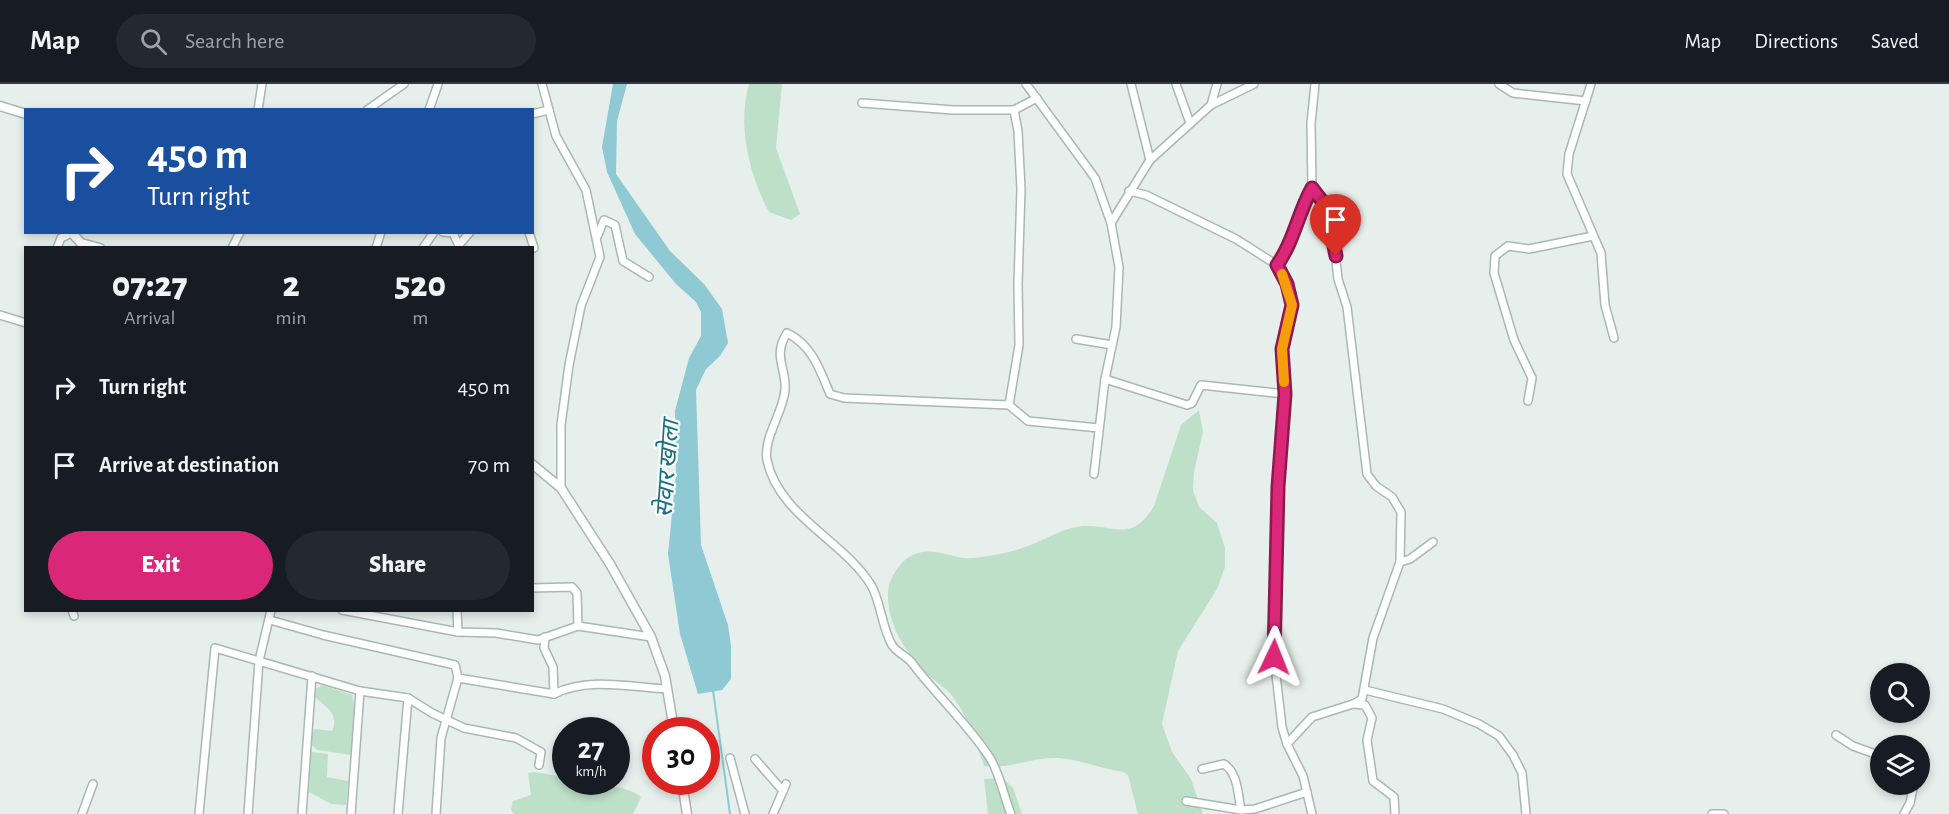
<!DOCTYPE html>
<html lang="en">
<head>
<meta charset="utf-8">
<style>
  :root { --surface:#171b24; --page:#242831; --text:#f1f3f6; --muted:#9ea1a6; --line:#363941; --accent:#db2777 }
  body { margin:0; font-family:"Alegreya Sans","Noto Sans Devanagari",sans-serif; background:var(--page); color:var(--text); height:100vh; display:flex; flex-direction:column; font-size:22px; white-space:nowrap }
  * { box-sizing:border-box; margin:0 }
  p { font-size:20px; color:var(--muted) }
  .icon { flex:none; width:33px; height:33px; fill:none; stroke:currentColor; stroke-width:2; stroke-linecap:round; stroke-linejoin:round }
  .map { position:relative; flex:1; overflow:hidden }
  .drawer { position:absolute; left:24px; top:162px; width:510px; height:366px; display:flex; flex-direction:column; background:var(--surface); border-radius:0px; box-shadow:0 3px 9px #0003 }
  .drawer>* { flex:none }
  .top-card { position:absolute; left:24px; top:24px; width:510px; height:126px; border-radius:0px; box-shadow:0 3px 9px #0003; background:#1a4fa0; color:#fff; overflow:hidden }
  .buttons { position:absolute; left:1870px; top:579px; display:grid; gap:12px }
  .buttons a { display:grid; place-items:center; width:60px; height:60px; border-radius:50%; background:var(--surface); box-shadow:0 3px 9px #0003; font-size:30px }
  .speed { position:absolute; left:552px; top:633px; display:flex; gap:12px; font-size:30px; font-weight:700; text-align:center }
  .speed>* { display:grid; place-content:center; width:78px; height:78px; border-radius:50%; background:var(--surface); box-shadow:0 3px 9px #0003; line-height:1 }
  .speed small { font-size:15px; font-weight:400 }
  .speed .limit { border:9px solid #d22; background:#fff; color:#111 }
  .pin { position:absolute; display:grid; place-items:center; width:51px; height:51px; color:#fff; margin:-62px -26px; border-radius:50% 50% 50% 0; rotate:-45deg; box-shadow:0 0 6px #0007 }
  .pin .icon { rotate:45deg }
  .me { position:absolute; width:66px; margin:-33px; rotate:2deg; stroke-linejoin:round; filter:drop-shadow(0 0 4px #0008) }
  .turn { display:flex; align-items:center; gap:21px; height:126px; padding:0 24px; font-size:27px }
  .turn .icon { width:78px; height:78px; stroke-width:2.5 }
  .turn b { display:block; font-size:42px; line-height:51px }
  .eta { display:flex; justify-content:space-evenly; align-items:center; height:102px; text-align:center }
  .eta b { font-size:36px; font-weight:800; line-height:42px }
  .action { display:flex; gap:12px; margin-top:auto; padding:12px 24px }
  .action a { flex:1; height:69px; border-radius:36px; background:var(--accent); color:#fff; font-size:24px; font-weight:800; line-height:69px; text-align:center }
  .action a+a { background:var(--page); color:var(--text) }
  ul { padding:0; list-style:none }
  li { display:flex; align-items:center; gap:18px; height:78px; padding:0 24px }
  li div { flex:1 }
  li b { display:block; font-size:22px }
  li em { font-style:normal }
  header { display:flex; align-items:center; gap:36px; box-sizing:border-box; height:84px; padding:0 30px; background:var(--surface); border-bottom:2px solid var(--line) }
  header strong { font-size:28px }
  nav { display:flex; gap:33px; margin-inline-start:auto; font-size:21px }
  .search { width:420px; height:54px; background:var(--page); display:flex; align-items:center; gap:15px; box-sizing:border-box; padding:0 21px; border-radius:33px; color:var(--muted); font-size:22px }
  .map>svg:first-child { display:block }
  .green { fill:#bfe0c8 }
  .water { fill:#8ec9d4 }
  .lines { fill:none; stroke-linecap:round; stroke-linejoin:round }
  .stream { stroke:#8ec9d4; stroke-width:2 }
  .minor-casing { stroke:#a8b8b2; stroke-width:10 }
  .tertiary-casing { stroke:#a8b8b2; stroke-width:11 }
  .minor { stroke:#fff; stroke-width:7 }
  .tertiary { stroke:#fff; stroke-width:8 }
  .route-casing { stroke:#8e194d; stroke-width:15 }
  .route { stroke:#db2777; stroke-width:10 }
  .slow { stroke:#f59e0b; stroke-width:10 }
  .labels { text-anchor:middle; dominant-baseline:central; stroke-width:4.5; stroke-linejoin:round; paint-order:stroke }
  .water-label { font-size:24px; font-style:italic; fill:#1c6f80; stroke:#f7fbf9 }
</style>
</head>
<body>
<header>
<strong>Map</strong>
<div class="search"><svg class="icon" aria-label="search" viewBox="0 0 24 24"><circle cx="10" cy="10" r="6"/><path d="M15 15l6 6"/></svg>Search here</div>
<nav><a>Map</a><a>Directions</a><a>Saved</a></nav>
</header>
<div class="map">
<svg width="1949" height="730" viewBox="0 0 1949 730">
  <rect width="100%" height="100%" fill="#e6efeb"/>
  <g class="green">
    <path d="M 749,0 L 782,0 L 776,64 L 800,130 L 791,136 L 769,128 C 749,90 737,42 749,0 Z"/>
    <path d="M 1199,326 L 1203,348 L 1194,388 L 1193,406 L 1199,423 L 1217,439 L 1225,464 L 1225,483 L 1217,505 L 1178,567 L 1162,640 L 1172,668 L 1191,695 L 1203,730 L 1138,730 L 1128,691 L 1123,688 C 1101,685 1079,675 1058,674 C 1031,673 1011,685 984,682 C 975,656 967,629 949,608 C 943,602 934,597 928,591 C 907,571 888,542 888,512 C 887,498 898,480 909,473 C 932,459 950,476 974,474 C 997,471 1019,467 1040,457 C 1053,451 1068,443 1083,442 C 1117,441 1131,459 1154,422 L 1181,341 Z"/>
    <path d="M 322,601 L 352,611 L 356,627 L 351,671 L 318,666 L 310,660 L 314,645 L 332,647 C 340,630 326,623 315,613 L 316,605 Z"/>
    <path d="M 311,668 L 328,670 L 327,693 L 348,697 L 346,721 L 331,720 L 309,708 Z"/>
    <path d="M 534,688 L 565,693 L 566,698 C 585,698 626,700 641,713 L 633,730 L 514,730 L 511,726 L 513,717 L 531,711 L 528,689 Z"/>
    <path d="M 1003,694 L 1013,704 L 1022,730 L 988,730 L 984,695 Z"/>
  </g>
  <path class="water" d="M 613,0 L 627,0 L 617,37 L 616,90 L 670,167 L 704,200 L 722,225 L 728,259 L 720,272 L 706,285 L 696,306 L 701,461 L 728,541 L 731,562 L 731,595 L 722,606 L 698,610 L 680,550 L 668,470 L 676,390 L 675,327 L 689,274 L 701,252 L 701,228 L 696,218 L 676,200 L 635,150 L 607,88 L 602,63 Z"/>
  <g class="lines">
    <path class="stream" d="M 713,606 L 730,730"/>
    <g class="minor-casing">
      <g id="minor">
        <path d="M 542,0 L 556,52 L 586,106 L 600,173 L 581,222 L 569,281 L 561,341 L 561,404"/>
        <path d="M 1026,0 L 1095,94 L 1111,139 L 1119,183 L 1116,243 L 1105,295 L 1094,390"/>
        <path d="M 1131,0 L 1150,76"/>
        <path d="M 1176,0 L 1190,39"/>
        <path d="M 1499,0 L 1513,9 L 1586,17"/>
        <path d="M 1591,0 L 1569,70 L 1567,90 L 1601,169 L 1605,221 L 1614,254"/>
        <path d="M 862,19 L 953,26 L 1014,26 L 1037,14"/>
        <path d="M 1211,21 L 1217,0"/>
        <path d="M 258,26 L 262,0"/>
        <path d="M 367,26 L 404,0"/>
        <path d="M 429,26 L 438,0"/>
        <path d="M 532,30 L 549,26"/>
        <path d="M 1129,107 L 1146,111 L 1236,155 L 1277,181 L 1287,200 L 1292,221 L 1282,265 L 1285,310 L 1278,403 L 1274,573 L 1282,643 L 1287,660 L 1303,692 L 1312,730"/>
        <path d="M 1111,139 L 1150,76 L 1211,21 L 1254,0"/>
        <path d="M 443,148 L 453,149 L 460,164"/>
        <path d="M 529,148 L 534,164"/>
        <path d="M 598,151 L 604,136 L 615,141 L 623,177 L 649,193"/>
        <path d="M 459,161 L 470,148"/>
        <path d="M 57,164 L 61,154 L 71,149"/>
        <path d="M 232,164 L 240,148"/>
        <path d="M 376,164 L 381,148"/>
        <path d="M 423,164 L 434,148"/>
        <path d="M 1277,181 L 1287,168 L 1301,123 L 1312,104 L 1311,39 L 1315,0"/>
        <path d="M 0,231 L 26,239"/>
        <path d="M 1076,255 L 1112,261"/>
        <path d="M 1105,295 L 1187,321 L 1192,319 L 1201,301 L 1285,310"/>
        <path d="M 1528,317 L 1532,294 L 1514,256 L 1494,189 L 1495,172 L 1508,162 L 1529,165 L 1593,152"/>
        <path d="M 1009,321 L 1019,261 L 1018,200 L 1021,105 L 1018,47 L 1014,26"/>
        <path d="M 1400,478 L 1410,475 L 1433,458"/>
        <path d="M 72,526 L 74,532"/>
        <path d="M 342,526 L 458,548 L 496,549 L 538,556 L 578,542 L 577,509 L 572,503 L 532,504"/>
        <path d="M 457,526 L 458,548"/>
        <path d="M 270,536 L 323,551 L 455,581 L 458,594 L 441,654 L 436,730"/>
        <path d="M 578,542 L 651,553"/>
        <path d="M 458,594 L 554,610 L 553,583 L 544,564 L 545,553"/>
        <path d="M 1365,606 L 1443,625 L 1479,640 L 1499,652 L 1513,671 L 1522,689 L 1526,730"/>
        <path d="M 554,610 C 588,593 630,603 667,605"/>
        <path d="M 1353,620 L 1365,621 L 1372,634 L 1367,656 L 1373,697 L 1394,713 L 1395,730"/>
        <path d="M 1836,651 L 1853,662 L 1881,672"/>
        <path d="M 1287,660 L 1312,633 L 1353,620 L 1362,615 L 1373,554 L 1400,478 L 1401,428 L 1392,413 L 1376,402 L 1367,390 L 1347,223 L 1338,195 L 1332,141 L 1326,122 L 1312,104"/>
        <path d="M 730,674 L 745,730"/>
        <path d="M 755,675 L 783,707"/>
        <path d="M 1202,685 L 1224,680 C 1238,689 1238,711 1241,726"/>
        <path d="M 1186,717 L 1241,726 L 1255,725 L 1307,708"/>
        <path d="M 82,730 L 93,700"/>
        <path d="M 199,730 L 215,564 L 360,607 L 408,614 L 432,629 L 464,644 L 516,654 L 541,668 L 539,681"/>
        <path d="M 248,730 L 259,577 L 271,526"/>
        <path d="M 302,730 L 312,592"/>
        <path d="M 351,730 L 360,607"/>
        <path d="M 398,730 L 408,614"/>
        <path d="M 773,730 L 786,700"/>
        <path d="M 1011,730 C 1004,713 1000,690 990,674 C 968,640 937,612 912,579 C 907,572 897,569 892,561 C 882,544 880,515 871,501 C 843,456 778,431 767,376 C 763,354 783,329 785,306 C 787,285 772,272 787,249 C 812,261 820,286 830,310 L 844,314 L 1009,321 L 1028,337 L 1099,344"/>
        <path d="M 1712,730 L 1724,730"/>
        <path d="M 1904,730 L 1910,719 L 1914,700"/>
      </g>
    </g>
    <g class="tertiary-casing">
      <g id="tertiary">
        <path d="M 0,22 L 26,30"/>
        <path d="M 71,148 L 81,159 L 100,164"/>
        <path d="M 532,380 L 561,404 L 610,480 L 651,553 L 665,592 L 674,646"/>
        <path d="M 682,698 L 687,730"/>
      </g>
    </g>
    <use href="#minor" class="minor"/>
    <use href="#tertiary" class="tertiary"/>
  </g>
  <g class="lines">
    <g class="route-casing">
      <path id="route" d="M 1274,573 L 1278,403 L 1285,310 L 1282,265 L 1292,221 L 1287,200 L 1277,181 C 1294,157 1298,129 1312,104 L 1326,122 L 1336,172"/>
    </g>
    <use href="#route" class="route"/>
    <path class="slow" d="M 1282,190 L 1292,221 L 1282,265 L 1284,298"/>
  </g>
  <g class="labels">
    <g class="water-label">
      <text transform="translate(668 385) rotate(-86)">सेवार खोला</text>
    </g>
  </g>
</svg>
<div class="buttons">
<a><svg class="icon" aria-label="search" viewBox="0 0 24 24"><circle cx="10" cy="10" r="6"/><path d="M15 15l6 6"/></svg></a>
<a><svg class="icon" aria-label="layers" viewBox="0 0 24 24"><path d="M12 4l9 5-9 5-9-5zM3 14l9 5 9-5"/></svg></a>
</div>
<div class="speed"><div>27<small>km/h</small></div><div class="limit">30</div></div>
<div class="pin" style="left:1336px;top:172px;background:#d93025"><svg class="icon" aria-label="arrive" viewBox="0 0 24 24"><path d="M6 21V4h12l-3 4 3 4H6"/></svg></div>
<svg class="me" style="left:1274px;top:573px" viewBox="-20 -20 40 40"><path d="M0-17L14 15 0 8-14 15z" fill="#db2777" stroke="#fff" stroke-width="4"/></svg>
<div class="top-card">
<div class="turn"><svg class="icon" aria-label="right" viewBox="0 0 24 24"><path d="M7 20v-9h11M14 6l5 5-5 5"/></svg><div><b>450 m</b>Turn right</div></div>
</div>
<section class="drawer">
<div class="eta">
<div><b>07:27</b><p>Arrival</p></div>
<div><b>2</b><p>min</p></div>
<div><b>520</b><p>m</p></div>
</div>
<ul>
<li><svg class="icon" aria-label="right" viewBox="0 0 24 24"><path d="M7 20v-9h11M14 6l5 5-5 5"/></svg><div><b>Turn right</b></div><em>450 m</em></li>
<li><svg class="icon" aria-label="arrive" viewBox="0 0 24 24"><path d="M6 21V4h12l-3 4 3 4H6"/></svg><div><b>Arrive at destination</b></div><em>70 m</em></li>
</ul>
<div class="action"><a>Exit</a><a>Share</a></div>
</section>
</div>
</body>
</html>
